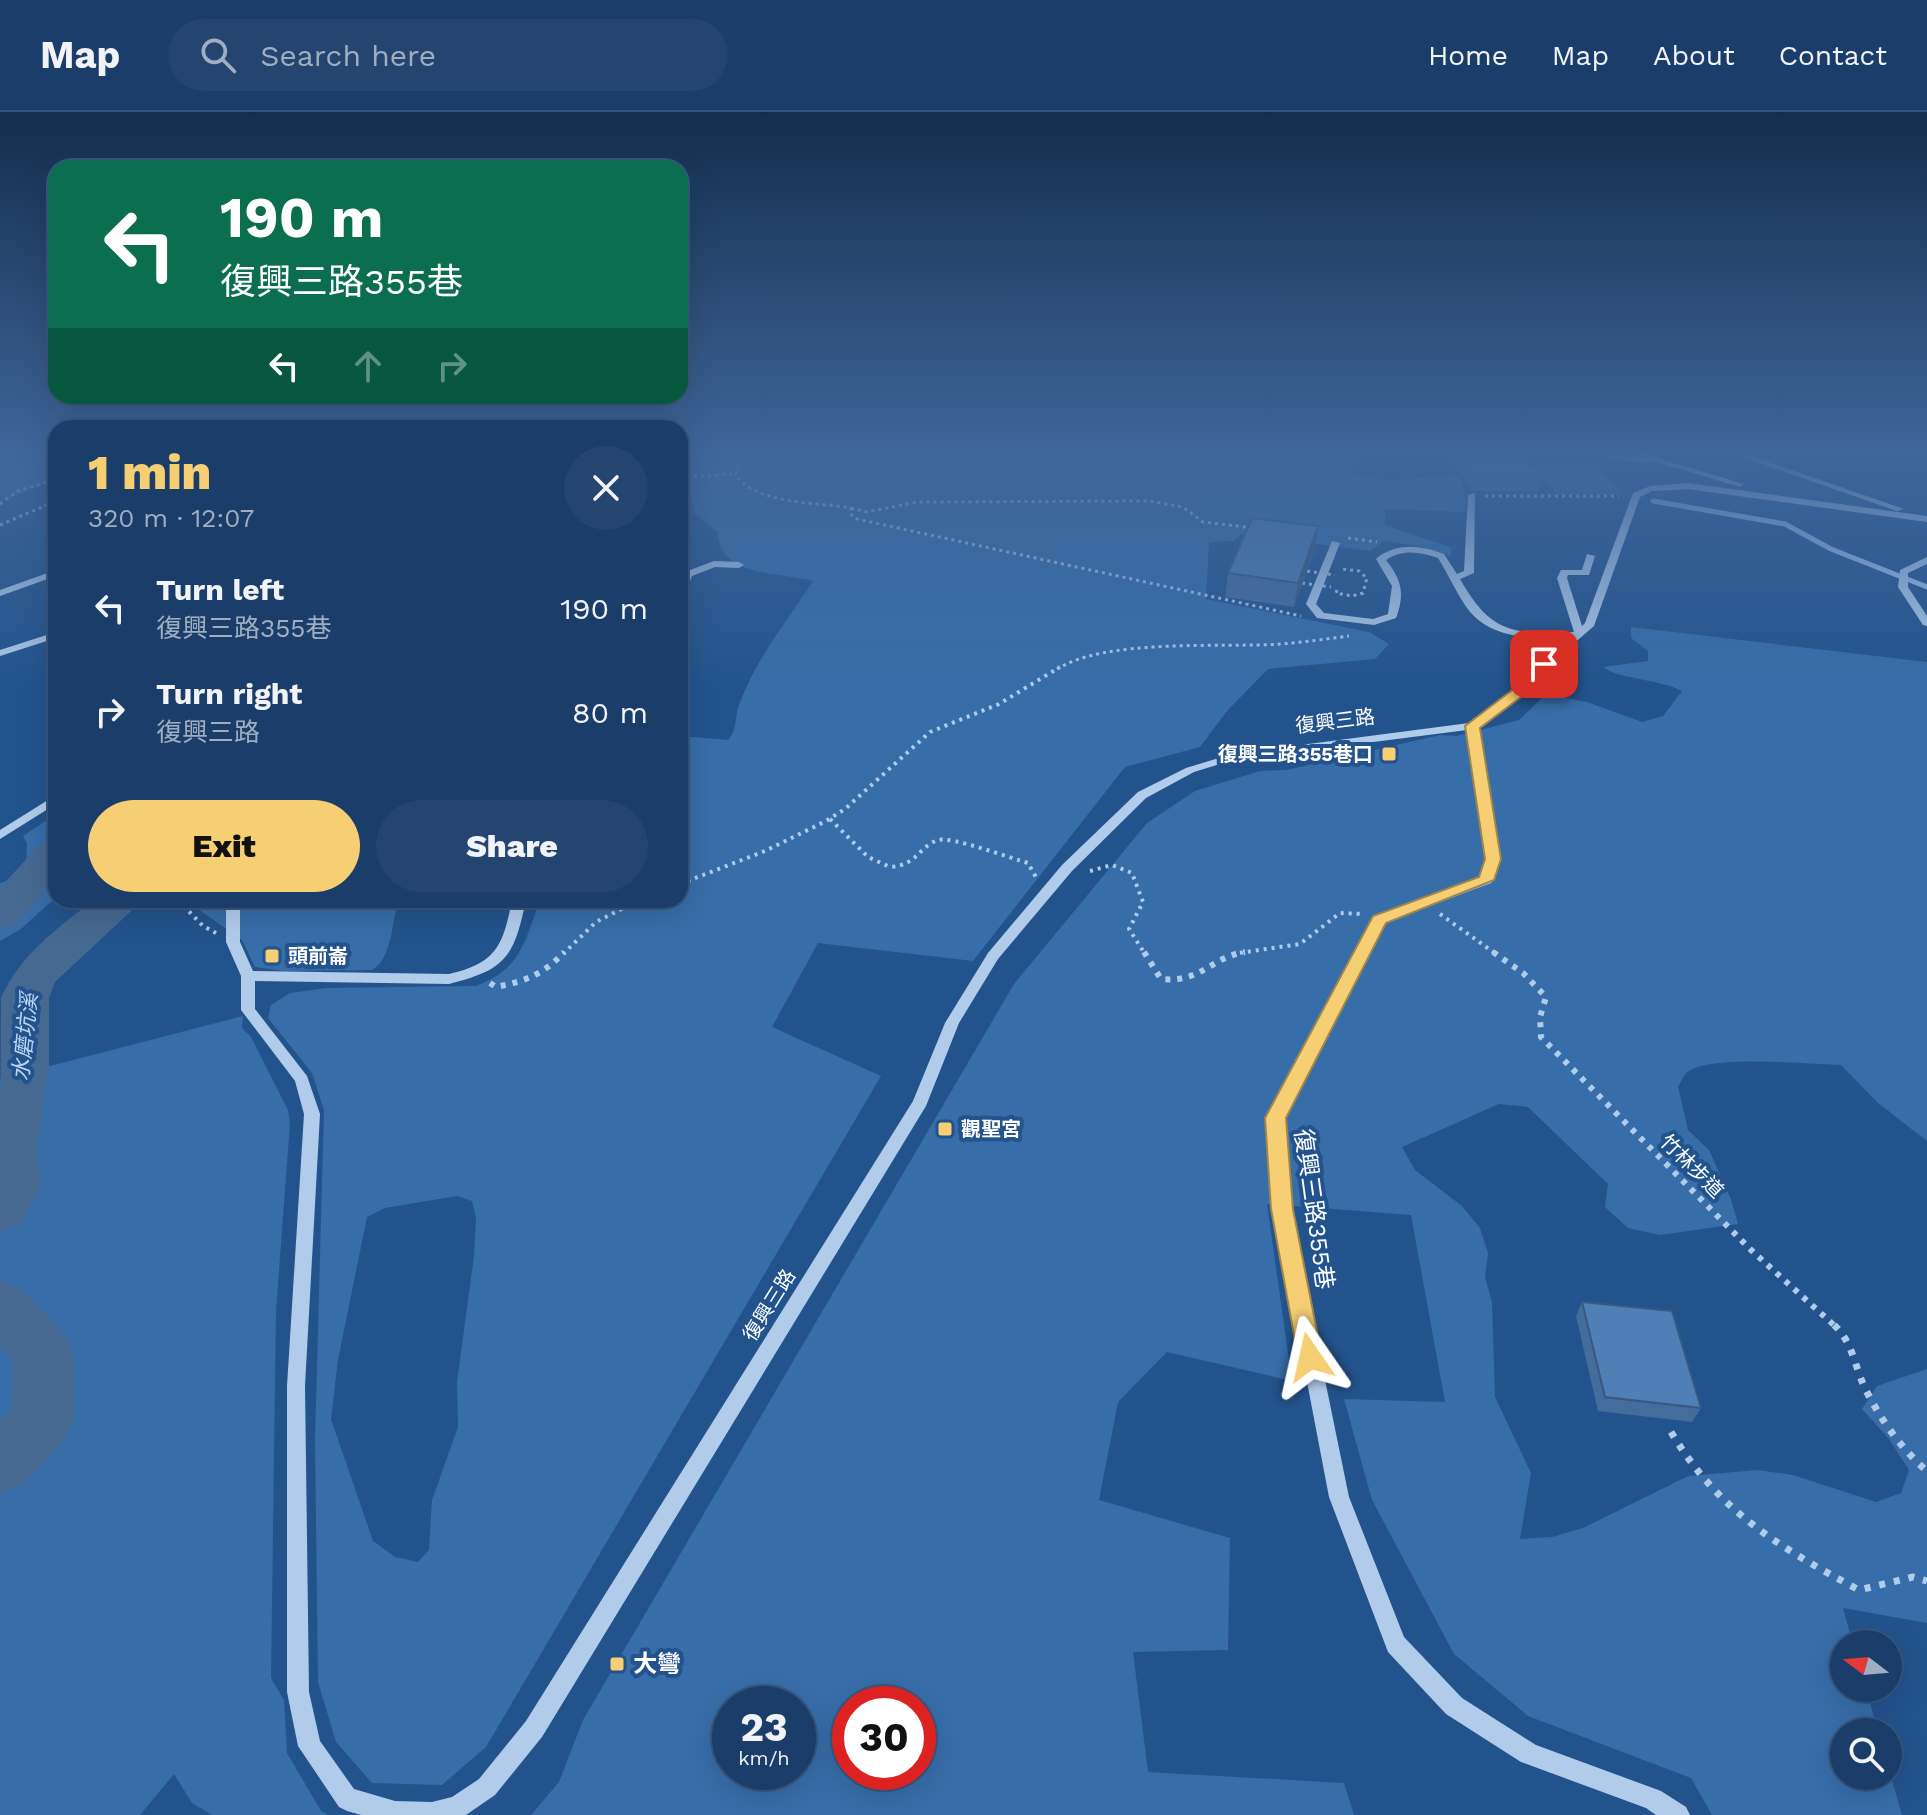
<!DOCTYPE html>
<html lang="en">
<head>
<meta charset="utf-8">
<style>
  :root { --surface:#1a3e69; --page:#23456f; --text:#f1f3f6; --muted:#9faec0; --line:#38577d; --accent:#f6ce73 }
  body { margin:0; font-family:"Work Sans","Noto Sans TC",sans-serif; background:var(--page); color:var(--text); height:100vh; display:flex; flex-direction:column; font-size:30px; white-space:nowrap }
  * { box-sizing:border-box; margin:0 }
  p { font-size:26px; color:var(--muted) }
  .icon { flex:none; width:44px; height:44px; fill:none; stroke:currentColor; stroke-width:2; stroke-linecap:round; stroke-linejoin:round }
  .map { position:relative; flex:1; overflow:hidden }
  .sheet { position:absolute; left:48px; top:308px; width:640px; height:488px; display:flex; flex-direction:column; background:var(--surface); border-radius:24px; box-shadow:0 8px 32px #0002,0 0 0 2px var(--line) }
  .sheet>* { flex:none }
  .banner { position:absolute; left:48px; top:48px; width:640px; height:244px; border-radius:24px; box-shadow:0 8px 32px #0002,0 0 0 2px var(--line); background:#0b6e4f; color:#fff; overflow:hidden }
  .needle { width:52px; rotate:286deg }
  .buttons { position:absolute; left:1830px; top:1518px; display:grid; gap:16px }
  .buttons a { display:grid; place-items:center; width:72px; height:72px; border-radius:50%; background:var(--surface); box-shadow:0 8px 32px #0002,0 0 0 2px var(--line); font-size:40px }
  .speed { position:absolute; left:712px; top:1574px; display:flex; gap:16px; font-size:40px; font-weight:700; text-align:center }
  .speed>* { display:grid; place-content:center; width:104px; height:104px; border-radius:50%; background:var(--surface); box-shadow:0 8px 32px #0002,0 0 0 2px var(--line); line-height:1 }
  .speed small { font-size:20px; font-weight:400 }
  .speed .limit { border:12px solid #d22; background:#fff; color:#111 }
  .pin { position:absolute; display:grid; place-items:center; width:68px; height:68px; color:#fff; margin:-34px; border-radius:16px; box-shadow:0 4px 12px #0006 }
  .me { position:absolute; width:88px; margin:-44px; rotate:349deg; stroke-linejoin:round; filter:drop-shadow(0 0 6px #0008) }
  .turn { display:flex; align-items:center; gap:28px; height:168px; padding:0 40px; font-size:36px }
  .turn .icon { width:104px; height:104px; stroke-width:2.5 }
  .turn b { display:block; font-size:56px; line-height:68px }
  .lanes { display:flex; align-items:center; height:76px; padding:0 40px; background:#0003; justify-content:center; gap:40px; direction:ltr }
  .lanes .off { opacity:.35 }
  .round { display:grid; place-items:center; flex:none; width:84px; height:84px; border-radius:42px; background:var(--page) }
  .head { display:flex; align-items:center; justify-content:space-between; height:136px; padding:0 40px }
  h1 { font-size:48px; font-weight:800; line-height:60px; color:var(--accent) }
  .primary-button { display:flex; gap:16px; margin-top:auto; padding:16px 40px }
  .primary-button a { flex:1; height:92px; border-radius:48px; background:var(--accent); color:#111; font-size:32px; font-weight:800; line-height:92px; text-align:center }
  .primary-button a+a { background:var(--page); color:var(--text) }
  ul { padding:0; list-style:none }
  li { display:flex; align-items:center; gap:24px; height:104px; padding:0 40px }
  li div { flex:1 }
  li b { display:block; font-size:30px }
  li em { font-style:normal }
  header { display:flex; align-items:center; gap:48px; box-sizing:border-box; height:112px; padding:0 40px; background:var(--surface); border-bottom:2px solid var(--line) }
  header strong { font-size:38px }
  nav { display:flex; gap:44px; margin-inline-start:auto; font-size:28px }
  .search { width:560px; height:72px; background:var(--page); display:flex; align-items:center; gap:20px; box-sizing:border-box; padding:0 28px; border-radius:44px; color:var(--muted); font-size:30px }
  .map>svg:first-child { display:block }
  .green { fill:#376da9; fill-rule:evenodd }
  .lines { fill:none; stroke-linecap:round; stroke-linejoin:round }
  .stream { stroke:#a5c7ec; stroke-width:5 }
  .river { fill:#466991; fill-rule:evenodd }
  .path-far3 { stroke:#b1cceb; stroke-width:3; stroke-dasharray:3 4; stroke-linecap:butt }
  .path-far2 { stroke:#b1cceb; stroke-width:4; stroke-dasharray:3 5; stroke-linecap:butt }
  .path-far1 { stroke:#b1cceb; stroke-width:6; stroke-dasharray:5 7; stroke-linecap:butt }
  .path { stroke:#b1cceb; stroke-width:7; stroke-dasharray:6 9; stroke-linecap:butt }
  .minor { fill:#b1cceb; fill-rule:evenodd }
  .path-bridge { stroke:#b1cceb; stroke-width:3; stroke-dasharray:3 4; stroke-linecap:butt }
  .wall { fill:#456d9c }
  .shaded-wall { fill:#38597f }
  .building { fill:#507fb5; stroke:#38597f; stroke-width:2 }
  .route { fill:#f6ce73; stroke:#a0864b; stroke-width:2 }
  .poi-dot { fill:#f6ce73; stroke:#23538c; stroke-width:3 }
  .labels { text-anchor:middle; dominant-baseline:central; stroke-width:8; stroke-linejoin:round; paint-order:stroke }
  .street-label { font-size:20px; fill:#fff; stroke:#23538c }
  .poi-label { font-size:20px; font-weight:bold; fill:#fff; stroke:#23538c; text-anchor:start }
  .water-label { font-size:22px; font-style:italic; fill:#bdd6f2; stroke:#23538c }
  .near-street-label { font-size:24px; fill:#fff; stroke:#23538c }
  .near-poi-label { font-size:24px; font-weight:bold; fill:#fff; stroke:#23538c; text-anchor:start }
</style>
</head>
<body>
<header>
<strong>Map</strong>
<div class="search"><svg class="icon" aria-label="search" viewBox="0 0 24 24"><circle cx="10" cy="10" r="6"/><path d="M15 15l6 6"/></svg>Search here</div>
<nav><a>Home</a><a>Map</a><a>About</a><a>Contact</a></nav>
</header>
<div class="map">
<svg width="1927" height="1703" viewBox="0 0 1927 1703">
  <rect width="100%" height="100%" fill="#23538c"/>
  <g class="green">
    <path d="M 0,339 L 56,339 L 56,369 L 0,389 Z"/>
    <path d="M 680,339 L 1416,339 L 1418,342 L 1359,348 L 1345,355 C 1375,378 1423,363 1459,363 L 1466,387 L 1465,400 L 1385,397 L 1385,413 L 1452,436 L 1450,444 L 1422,435 L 1384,429 L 1370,439 L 1241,422 L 1234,429 L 1209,430 L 1206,487 L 1369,520 L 1389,532 L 1375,547 L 1268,557 L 1227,599 L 1200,635 L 1125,655 L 973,849 L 818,831 L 772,915 L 881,964 L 486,1635 L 442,1673 L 372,1671 L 336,1630 L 318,1570 L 315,1328 L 324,998 L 312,961 L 268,906 L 271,893 L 290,881 L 326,876 L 476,874 C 522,856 524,831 540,788 L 680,788 L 680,624 L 728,628 C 737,619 735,604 739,593 C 755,548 787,509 813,469 C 781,460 719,466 718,420 L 694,401 L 691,384 L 680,378 ZM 457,1084 L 472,1089 L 476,1106 L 474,1144 L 457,1270 L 458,1315 L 432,1388 L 429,1438 L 418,1450 L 395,1445 L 373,1429 L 331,1307 L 338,1248 L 367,1105 L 385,1096 Z"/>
    <path d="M 1527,351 L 1594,353 L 1624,382 L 1557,382 Z"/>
    <path d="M 1631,515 L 1927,550 L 1927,1029 L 1878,991 L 1841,953 C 1809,952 1714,943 1689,959 C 1684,962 1681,970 1678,975 L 1688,1018 L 1709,1038 L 1731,1087 L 1738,1112 L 1660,1123 L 1628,1116 L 1605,1095 L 1608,1072 L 1528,995 L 1499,992 L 1402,1035 L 1415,1058 L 1462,1094 L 1480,1116 L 1488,1141 L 1485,1165 L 1492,1190 L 1495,1285 L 1531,1361 L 1520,1427 L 1552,1425 L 1583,1416 L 1688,1364 L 1758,1358 L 1793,1363 L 1876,1390 L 1901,1381 L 1909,1358 L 1889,1327 L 1862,1297 L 1877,1274 L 1927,1257 L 1927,1511 L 1843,1496 L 1853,1532 L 1844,1532 L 1844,1576 L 1866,1576 L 1878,1620 L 1844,1620 L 1844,1664 L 1888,1664 L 1888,1654 L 1902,1703 L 1712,1703 L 1691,1666 L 1528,1604 L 1454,1542 L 1372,1388 L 1344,1287 L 1445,1290 L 1411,1103 L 1267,1092 L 1292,1269 L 1167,1240 L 1118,1290 L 1099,1388 L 1230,1426 L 1228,1538 L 1133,1540 L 1148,1660 L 1344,1671 L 1354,1703 L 531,1703 L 559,1670 L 583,1608 L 1014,872 L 1147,711 L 1195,679 L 1260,659 L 1286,658 L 1440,623 L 1456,624 L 1519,608 L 1546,582 L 1587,590 L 1642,610 L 1663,604 L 1682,579 C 1659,567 1618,567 1603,555 L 1648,549 L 1648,539 L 1631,526 ZM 730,1592 L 798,1592 L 798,1660 L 730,1660 ZM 850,1592 L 918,1592 L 918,1660 L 850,1660 Z"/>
    <path d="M 56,702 L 56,785 L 21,817 L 0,829 L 0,771 L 16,766 L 26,756 L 27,731 L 23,724 Z"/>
    <path d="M 170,788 L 409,788 L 397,793 C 392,813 391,848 372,858 L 283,859 L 255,855 L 242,828 L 198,797 Z"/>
    <path d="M 243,904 L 242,916 L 251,925 L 288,998 L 290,1011 L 276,1199 L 271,1566 L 284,1588 L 287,1641 L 321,1699 L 329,1703 L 212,1703 L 192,1691 L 174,1662 L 140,1703 L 0,1703 L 0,967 Z"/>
  </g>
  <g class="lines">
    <path class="stream" d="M 1653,389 L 1785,412 L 1831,437 L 1927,475"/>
    <g class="river">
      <path d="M 56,727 L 56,766 L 16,813 L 0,817 L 0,776 L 41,731 Z"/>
      <path d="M 94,788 L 143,788 L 55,870 L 49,886 L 49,956 L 36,1039 L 41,1074 L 20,1113 L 0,1119 L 1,886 C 21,842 56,817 94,788 Z"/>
      <path d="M 0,1169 L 21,1176 L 65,1223 L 74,1241 L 74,1309 L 64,1329 L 23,1372 L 0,1380 L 0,1308 L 11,1298 L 13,1249 L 0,1234 Z"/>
    </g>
    <g class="path-far3">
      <path d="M 741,339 L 736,364 C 759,393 817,390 851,396 L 850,402 L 857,407 L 1301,504"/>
      <path d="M 1506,339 L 1525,339"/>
      <path d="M 680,365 L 735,362"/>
      <path d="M 1485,384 L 1619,384"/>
      <path d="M 0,392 L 18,379 L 56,367"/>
      <path d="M 851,396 L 867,400 L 917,390 L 1149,389 L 1183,395 L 1203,410 L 1254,416"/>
      <path d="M 0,413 L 56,389"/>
      <path d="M 1348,426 L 1377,430"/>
      <path d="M 1337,478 L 1336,481 L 1352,484 L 1363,481 L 1367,466 L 1359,459 L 1342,457"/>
      <path d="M 1057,557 C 1107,526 1221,536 1281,532 C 1304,530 1327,527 1349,524"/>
    </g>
    <g class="path-far2">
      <path d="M 830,707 L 868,745 L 890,755 C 918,753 918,735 938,728 C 951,724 1010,746 1028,751 L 1037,767"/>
      <path d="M 1090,759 L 1112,753 L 1132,761 L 1143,790 L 1129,817 L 1145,842"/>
      <path d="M 680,772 L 765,739 L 826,709 L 845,697 L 930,620 L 999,592 L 1060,555"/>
      <path d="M 178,788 L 203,814 L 216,821"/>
      <path d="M 1440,802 L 1496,842"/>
      <path d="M 563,842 L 596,810 L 639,788"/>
      <path d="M 1232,842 L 1300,832 L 1340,801 L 1363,802"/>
    </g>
    <g class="path-far1">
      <path d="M 1144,840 L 1161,867 C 1202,871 1211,845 1245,840"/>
      <path d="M 1493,840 L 1523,861 L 1546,885 L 1540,905 L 1541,925 L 1750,1137 L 1836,1215"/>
      <path d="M 490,871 L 496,875 C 526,869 544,862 564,840"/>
    </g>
    <g class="path">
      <path d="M 1834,1213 C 1852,1229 1854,1252 1864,1274 C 1878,1304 1902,1338 1927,1359"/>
      <path d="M 1671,1320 C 1719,1400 1779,1435 1859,1478 L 1913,1465 L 1927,1469"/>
    </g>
    <g class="minor">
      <path d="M 1593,339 L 1645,346 L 1631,339 L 1642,339 L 1664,348 L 1744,372 L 1740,375 L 1653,349 L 1649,351 L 1608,347 Z"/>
      <path d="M 1725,339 L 1737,339 L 1904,397 L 1897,399 Z"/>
      <path d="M 1688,371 L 1927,404 L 1927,410 L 1688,377 L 1652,379 L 1640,385 L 1594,514 L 1548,554 L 1520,584 L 1478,615 L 1499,747 L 1493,768 L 1491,771 L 1384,811 L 1284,1006 L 1290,1097 L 1349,1385 L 1404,1525 L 1462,1586 L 1536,1633 L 1661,1679 L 1686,1695 L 1690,1703 L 1656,1703 L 1646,1696 L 1521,1650 L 1446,1602 L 1388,1540 L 1329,1385 L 1274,1097 L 1268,1006 L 1374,805 L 1480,766 L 1487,747 L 1467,618 L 1233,648 L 1194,660 L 1146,686 L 1072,759 L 998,847 L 959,911 L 926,994 L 542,1625 L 495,1683 L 466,1703 L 361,1703 L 347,1699 L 339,1695 L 298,1634 L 287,1580 L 287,1274 L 304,1002 L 295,969 L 241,898 L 241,864 L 226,830 L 226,788 L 240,788 L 240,830 L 253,859 L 449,862 C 497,851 503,833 512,788 L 526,788 C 514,845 506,858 449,872 L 255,869 L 255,897 L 307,964 L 320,1002 L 305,1274 L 309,1580 L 320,1629 L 354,1677 L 395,1689 L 432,1690 L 452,1685 L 479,1667 L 526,1609 L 913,989 L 945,911 L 988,841 L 1062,753 L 1138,680 L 1186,656 L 1232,642 L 1469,611 L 1512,580 L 1540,550 L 1567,526 C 1531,527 1490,527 1467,496 C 1456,480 1448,462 1438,446 C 1419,440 1403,437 1386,448 C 1402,468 1405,482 1396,506 L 1374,513 L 1317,506 L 1306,492 L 1332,429 L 1340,431 L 1316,492 L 1324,501 L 1373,507 L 1388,502 L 1392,474 L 1376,447 L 1378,445 C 1400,430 1421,434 1444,442 L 1457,462 L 1464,459 L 1468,383 L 1475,381 L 1474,461 L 1460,467 C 1492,523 1513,522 1574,520 L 1557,466 L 1561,458 L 1582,458 L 1587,442 L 1595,444 L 1589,463 L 1568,463 L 1567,466 L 1582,514 L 1585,511 L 1633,381 L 1650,374 Z"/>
      <path d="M 1927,445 L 1927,452 L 1908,461 L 1908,475 L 1927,504 L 1927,514 L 1923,513 L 1898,475 L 1900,458 Z"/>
      <path d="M 714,449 L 739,450 L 744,453 L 739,456 L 715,455 L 692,464 L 685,482 L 680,485 L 680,470 L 685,460 Z"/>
      <path d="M 56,458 L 56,464 L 0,484 L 0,478 Z"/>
      <path d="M 56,520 L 56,526 L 0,544 L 0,538 Z"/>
      <path d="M 56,683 L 56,692 L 0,727 L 0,718 Z"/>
    </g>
    <g class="path-bridge">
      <path d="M 1307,459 L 1335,463"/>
      <path d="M 1302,471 L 1331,475"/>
    </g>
  </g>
  <g class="wall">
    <path d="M 1444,339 L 1512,339 L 1543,362 L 1538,379 L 1472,379 Z"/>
    <path d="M 1318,414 L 1315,437 L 1294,495 L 1225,485 L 1228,461 Z"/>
    <path d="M 1582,1190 L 1701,1296 L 1692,1310 L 1598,1299 L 1576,1204 Z"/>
  </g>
  <path class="shaded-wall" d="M 1318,414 L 1315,437 L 1294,495 L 1298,471 Z"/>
  <g class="building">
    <path d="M 1459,339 L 1512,339 L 1543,362 L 1476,362 Z"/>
    <path d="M 1252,406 L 1318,414 L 1298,471 L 1228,461 Z"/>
    <path d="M 1582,1190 L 1672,1199 L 1701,1296 L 1605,1285 Z"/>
  </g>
  <linearGradient id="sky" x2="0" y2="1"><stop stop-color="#132e4d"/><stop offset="0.59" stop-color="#3f6699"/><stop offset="1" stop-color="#3f6699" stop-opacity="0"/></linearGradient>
  <rect width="1927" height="577" fill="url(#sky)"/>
  <path class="route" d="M 1539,549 L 1550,552 L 1521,585 L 1480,616 L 1501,747 L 1494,768 L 1386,811 L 1286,1006 L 1293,1097 L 1322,1245 L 1319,1252 L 1310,1255 L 1302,1252 L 1298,1245 L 1271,1097 L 1265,1006 L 1373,804 L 1479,765 L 1485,747 L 1465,614 L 1511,579 Z"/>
  <g class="poi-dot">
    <rect x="1381" y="634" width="16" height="16" rx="4"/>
    <rect x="264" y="836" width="16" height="16" rx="4"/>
    <rect x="937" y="1009" width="16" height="16" rx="4"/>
    <rect x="609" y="1544" width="16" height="16" rx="4"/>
  </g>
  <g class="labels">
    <g class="street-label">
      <text transform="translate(1335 609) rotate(-7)">復興三路</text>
      <text transform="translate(1692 1054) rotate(45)">竹林步道</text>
      <text transform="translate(769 1193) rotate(-58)">復興三路</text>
    </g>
    <g class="poi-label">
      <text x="1373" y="642" text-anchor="end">復興三路355巷口</text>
      <text x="288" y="844">頭前崙</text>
      <text x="961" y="1017">觀聖宮</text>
    </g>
    <g class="water-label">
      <text transform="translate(25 925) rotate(-84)">水磨坑溪</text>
    </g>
    <g class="near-street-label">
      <text transform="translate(1314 1097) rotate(82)">復興三路355巷</text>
    </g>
    <g class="near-poi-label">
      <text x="633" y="1552">大彎</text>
    </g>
  </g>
</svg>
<div class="buttons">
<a><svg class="needle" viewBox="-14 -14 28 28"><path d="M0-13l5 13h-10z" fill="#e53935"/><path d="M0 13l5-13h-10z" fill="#9faec0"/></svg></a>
<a><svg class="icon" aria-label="search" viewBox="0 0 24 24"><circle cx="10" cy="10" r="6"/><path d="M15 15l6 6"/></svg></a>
</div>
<div class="speed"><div>23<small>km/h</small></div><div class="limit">30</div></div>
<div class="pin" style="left:1544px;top:552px;background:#d93025"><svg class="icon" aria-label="arrive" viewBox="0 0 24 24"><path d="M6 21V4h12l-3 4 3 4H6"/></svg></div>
<svg class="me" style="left:1310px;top:1245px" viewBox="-20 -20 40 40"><path d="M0-17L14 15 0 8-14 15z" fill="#f6ce73" stroke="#fff" stroke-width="4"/></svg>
<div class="banner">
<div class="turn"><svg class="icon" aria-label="left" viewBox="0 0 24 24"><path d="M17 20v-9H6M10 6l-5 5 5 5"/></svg><div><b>190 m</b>復興三路355巷</div></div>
<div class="lanes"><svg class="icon" aria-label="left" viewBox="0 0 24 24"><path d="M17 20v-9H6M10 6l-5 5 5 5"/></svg><svg class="icon off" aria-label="ahead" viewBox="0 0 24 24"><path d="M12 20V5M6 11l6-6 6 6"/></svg><svg class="icon off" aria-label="right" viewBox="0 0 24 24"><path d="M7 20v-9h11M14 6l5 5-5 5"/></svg></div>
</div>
<section class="sheet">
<div class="head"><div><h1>1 min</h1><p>320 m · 12:07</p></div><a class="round"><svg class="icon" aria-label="close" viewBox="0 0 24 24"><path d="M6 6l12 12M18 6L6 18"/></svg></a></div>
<ul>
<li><svg class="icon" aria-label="left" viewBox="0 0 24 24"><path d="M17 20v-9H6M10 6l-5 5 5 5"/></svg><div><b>Turn left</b><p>復興三路355巷</p></div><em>190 m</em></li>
<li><svg class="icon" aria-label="right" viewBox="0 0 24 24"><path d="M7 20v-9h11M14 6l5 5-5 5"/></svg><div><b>Turn right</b><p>復興三路</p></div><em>80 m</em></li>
</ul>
<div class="primary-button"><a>Exit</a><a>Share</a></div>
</section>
</div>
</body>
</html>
